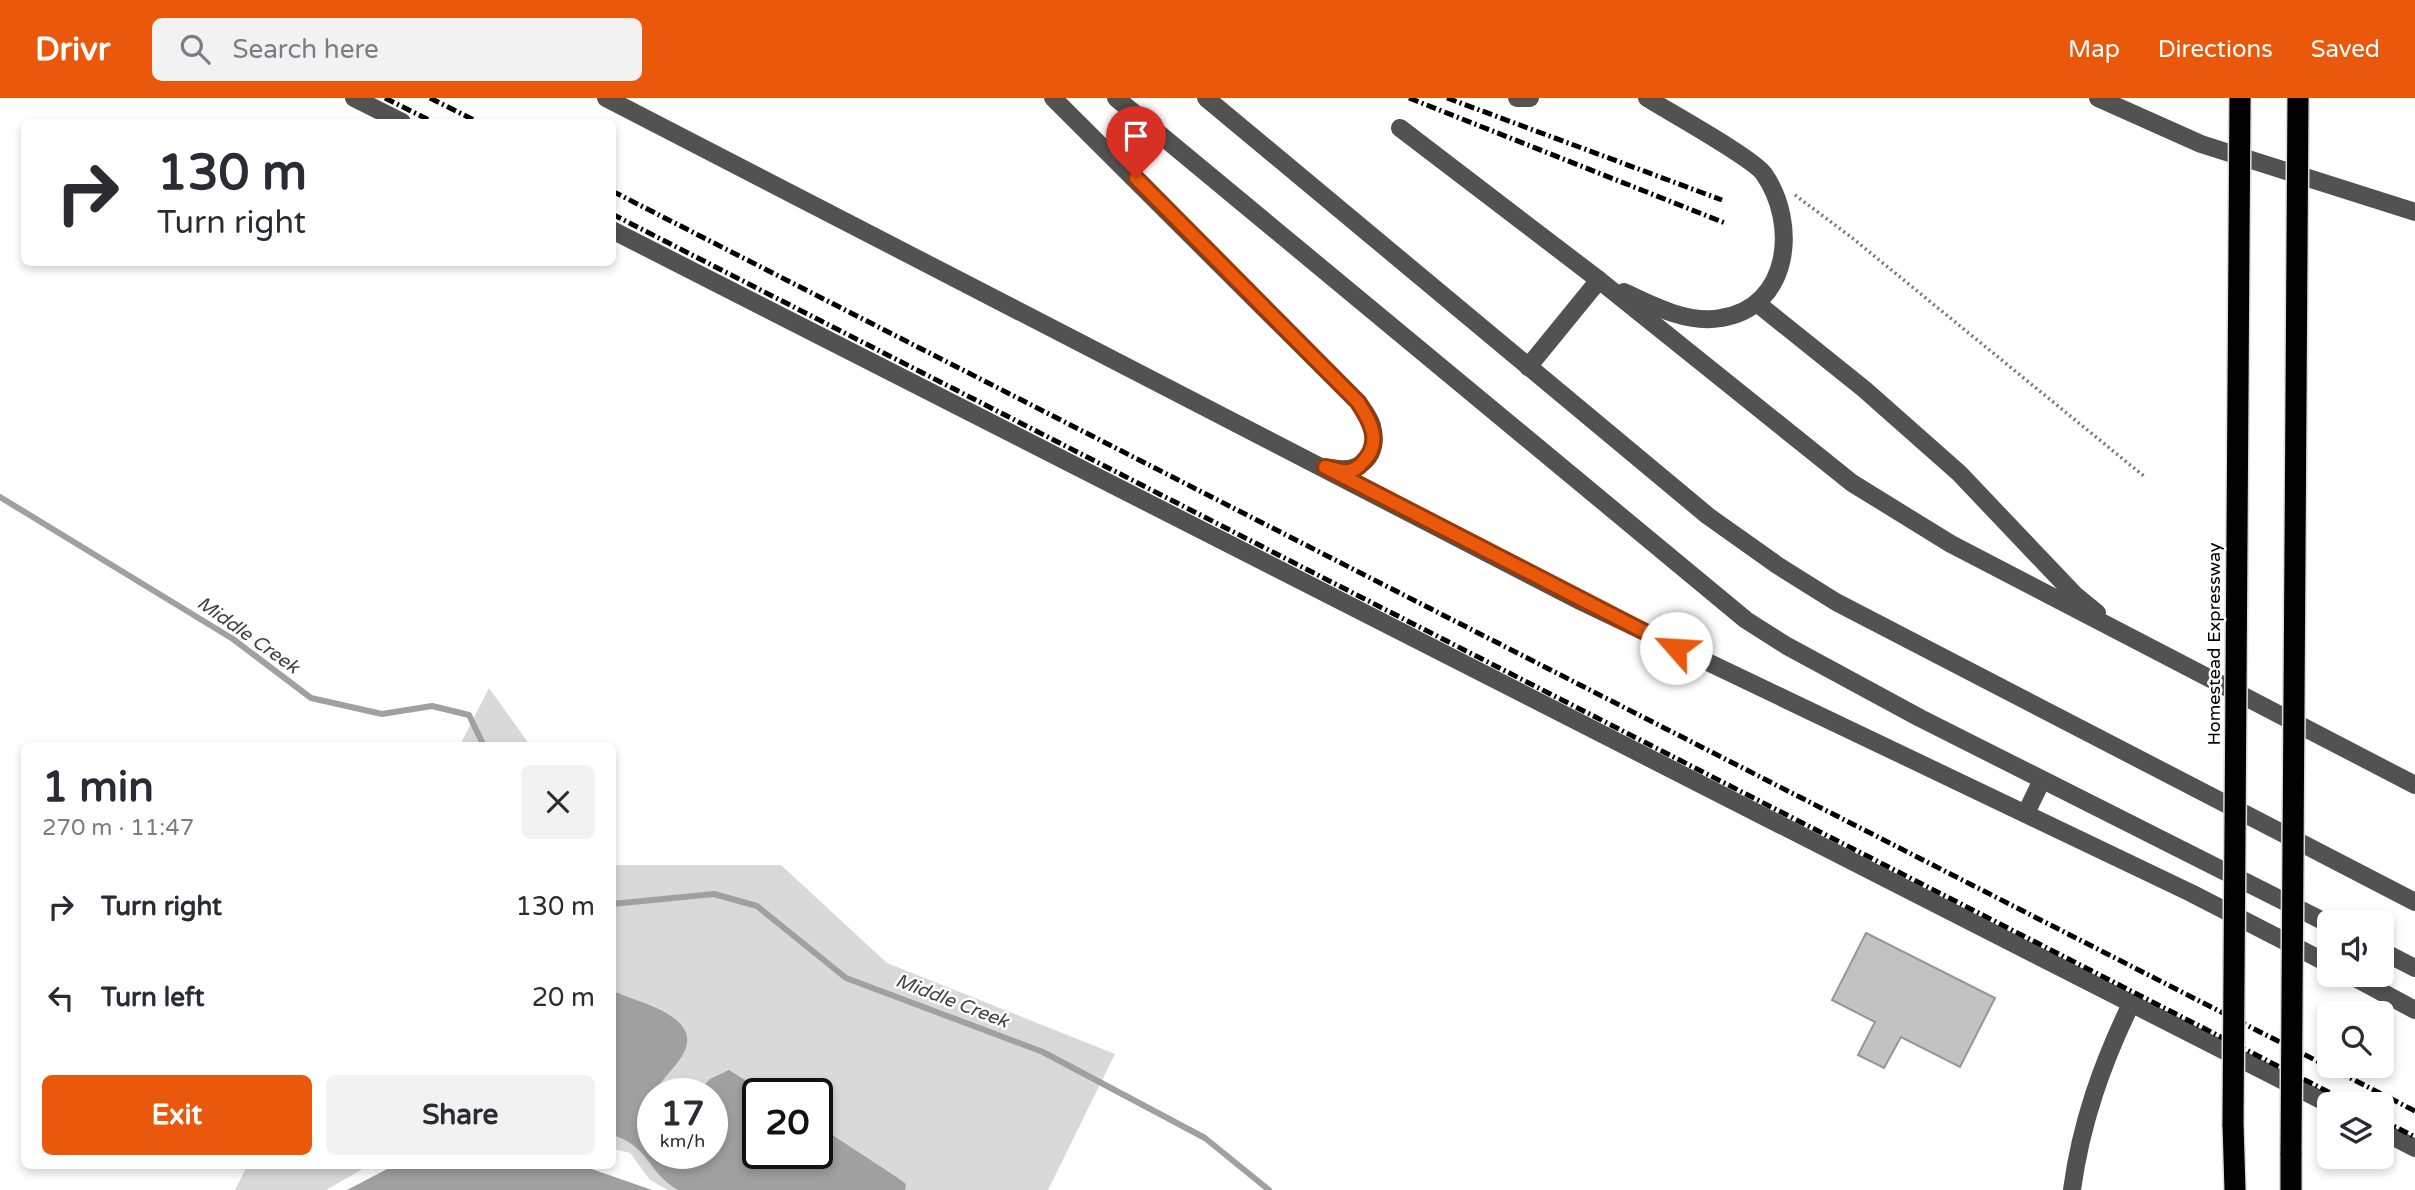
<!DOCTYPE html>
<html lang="en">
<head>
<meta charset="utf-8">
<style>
  :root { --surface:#fff; --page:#f2f2f3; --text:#2b2b33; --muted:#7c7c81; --accent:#ea580c }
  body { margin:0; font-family:"Varela Round",sans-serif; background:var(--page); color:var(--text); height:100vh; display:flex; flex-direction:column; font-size:26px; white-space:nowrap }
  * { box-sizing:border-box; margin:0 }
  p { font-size:23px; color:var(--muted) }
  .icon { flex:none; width:38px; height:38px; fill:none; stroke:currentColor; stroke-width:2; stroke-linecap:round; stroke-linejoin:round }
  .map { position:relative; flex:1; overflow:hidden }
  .details { position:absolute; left:21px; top:644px; width:595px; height:427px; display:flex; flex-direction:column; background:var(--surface); border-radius:10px; box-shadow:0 4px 10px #0003 }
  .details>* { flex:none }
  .top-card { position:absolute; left:21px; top:21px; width:595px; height:147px; border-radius:10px; box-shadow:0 4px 10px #0003; background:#fff; color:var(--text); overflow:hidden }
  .fabs { position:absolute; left:2317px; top:812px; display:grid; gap:14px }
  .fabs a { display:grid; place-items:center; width:77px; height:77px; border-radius:10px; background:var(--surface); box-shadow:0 4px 10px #0003; font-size:35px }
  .speed { position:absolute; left:637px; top:980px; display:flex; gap:14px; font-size:35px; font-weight:700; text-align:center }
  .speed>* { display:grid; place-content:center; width:91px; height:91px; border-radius:50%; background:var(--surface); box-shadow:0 4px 10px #0003; line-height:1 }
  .speed small { font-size:18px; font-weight:400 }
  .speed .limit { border:4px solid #111; border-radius:10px; background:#fff; color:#111 }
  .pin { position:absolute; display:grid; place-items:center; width:60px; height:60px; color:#fff; margin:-72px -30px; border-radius:50% 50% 50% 0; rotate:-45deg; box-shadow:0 0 7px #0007 }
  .pin .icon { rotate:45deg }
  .me { position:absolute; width:77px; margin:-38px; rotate:296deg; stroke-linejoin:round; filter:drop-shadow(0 0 5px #0008) }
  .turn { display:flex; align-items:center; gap:24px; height:147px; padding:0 21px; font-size:32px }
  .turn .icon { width:91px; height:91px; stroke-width:2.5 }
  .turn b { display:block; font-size:49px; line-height:60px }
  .round { display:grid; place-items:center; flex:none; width:74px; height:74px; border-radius:10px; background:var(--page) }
  .summary { display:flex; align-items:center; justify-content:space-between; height:119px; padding:0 21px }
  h1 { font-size:42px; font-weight:800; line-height:52px }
  .action { display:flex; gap:14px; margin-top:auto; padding:14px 21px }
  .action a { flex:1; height:80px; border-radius:10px; background:var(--accent); color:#fff; font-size:28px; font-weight:800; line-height:80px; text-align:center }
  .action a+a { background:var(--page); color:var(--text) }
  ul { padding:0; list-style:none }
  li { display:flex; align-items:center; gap:21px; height:91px; padding:0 21px }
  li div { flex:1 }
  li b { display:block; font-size:26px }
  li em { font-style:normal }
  header { display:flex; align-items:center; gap:42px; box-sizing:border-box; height:98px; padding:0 35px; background:var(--accent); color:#fff }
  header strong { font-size:33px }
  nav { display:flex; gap:38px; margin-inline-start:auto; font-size:24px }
  .search { width:490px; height:63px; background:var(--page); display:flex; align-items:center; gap:18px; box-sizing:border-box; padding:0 24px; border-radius:10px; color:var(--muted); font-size:26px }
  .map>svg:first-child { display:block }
  .green { fill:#d9d9d9; fill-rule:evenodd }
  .water { fill:#a0a0a0 }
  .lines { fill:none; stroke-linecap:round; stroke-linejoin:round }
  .stream { stroke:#a0a0a0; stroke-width:6 }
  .building { fill:#c2c2c2; stroke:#969696; stroke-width:2 }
  .highway-casing { stroke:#dbdbdb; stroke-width:24 }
  .path { stroke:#747474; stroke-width:3.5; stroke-dasharray:2 3.5; stroke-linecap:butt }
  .minor { stroke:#525252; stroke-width:18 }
  .highway { stroke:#000; stroke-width:21 }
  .rail { stroke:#000; stroke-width:5; stroke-dasharray:10 3.5 2 3.5; stroke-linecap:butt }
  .highway-bridge-casing { stroke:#dbdbdb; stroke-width:24; stroke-linecap:butt }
  .highway-bridge { stroke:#000; stroke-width:21 }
  .route-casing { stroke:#983908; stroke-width:18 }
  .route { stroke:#ea580c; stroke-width:12 }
  .labels { text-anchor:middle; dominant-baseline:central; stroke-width:5; stroke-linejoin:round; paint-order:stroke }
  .street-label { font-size:18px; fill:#000; stroke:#fff }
  .water-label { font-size:19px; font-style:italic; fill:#414141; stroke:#fff }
</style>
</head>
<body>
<header>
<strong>Drivr</strong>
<div class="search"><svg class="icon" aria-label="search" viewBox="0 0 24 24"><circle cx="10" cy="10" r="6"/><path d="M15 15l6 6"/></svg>Search here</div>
<nav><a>Map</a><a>Directions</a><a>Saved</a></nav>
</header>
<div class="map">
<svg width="2415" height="1092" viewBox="0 0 2415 1092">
  <rect width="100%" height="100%" fill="#fff"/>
  <g class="green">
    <path d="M 489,590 L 530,647 L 460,647 Z"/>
    <path d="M 612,763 L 615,767 L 781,767 L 887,865 L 1115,956 L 1048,1092 L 668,1092 L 650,1082 L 630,1055 L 613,1051 ZM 653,996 L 712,996 L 712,1055 L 653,1055 ZM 758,996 L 817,996 L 817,1055 L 758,1055 Z"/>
    <path d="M 247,1068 L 368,1068 L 326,1092 L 235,1092 Z"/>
  </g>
  <g class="water">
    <path d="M 613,893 C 639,905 710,919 680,961 C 672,973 659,984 654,996 C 648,1009 653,1039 653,1055 L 712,1055 L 712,996 L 696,996 L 710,981 L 729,972 L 767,996 L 758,996 L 758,1055 L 817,1055 L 817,1027 L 898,1080 L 906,1086 L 905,1092 L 678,1092 C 647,1074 651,1050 613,1037 Z"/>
    <path d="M 393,1068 L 583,1068 L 652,1092 L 347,1092 Z"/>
  </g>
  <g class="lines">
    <g class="stream">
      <path d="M 0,399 L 233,541 L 311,600 L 382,616 L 432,608 L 469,617 L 484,648"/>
      <path d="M 612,806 L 714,796 L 757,808 L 846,880 L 1043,954 L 1205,1040 L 1269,1092"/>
    </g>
  </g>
  <path class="building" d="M 1866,835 L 1995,900 L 1960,969 L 1901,939 L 1884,970 L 1858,957 L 1875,924 L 1832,902 Z"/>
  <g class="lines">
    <g class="highway-casing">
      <g id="highway">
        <path d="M 2233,1026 L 2235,1092"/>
        <path d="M 2291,1092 L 2291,1055"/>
      </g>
    </g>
    <path class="path" d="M 1795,97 L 1851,139 L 2145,379"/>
    <g class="minor">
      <path d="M 354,0 L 402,24"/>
      <path d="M 606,0 L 1582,504 L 2191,795 L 2329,866"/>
      <path d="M 1053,0 L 1358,304 C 1363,311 1370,320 1372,328 C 1380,358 1360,376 1332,370"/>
      <path d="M 1116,0 L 1746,522 L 1787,548 L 1920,620 L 2329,826"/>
      <path d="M 1206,0 L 1708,418 L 1777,467 L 1836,504 L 2415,804"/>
      <path d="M 1517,0 L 1530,0"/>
      <path d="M 2098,0 L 2201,46 L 2415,114"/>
      <path d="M 1400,30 L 1599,182 L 1852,385 L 1951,446 L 2415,687"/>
      <path d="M 612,132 L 2329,1006"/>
      <path d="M 1624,194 C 1653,208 1688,226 1721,220 C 1791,209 1798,125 1764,76 C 1753,60 1669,14 1647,0"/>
      <path d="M 1758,206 L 1864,291 L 1959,375 L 2075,497 L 2097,515"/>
      <path d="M 1528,269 L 1599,182"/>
      <path d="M 2026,715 L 2042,682"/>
      <path d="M 2382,853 L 2415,870"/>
      <path d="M 2350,877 L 2415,912"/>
      <path d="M 2382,1033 L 2415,1050"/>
      <path d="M 2072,1092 C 2081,1025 2102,966 2131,906"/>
    </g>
    <use href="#highway" class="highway"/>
    <g class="rail">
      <path d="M 385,0 L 433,24"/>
      <path d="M 430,0 L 478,24"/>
      <path d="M 1409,0 L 1725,125"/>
      <path d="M 1447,0 L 1722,102"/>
      <path d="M 612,93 L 2415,1013"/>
      <path d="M 612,116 L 2352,1006"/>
      <path d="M 2382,1022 L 2415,1039"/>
    </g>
    <g class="highway-bridge-casing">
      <g id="highway-bridge">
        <path d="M 2233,1026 L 2240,0"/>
        <path d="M 2291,1055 L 2298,0"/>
      </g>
    </g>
    <use href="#highway-bridge" class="highway-bridge"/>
  </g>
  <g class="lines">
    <g class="route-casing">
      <path id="route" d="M 1136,80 L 1358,304 C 1371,324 1383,345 1362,365 C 1359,369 1353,373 1348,373 C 1341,374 1332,370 1325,369 L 1676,550"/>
    </g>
    <use href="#route" class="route"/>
  </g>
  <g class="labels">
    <g class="street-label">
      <text transform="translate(2214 546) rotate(-90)">Homestead Expressway</text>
    </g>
    <g class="water-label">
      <text transform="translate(248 537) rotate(35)">Middle Creek</text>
      <text transform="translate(952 903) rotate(21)">Middle Creek</text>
    </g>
  </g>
</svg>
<div class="fabs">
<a><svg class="icon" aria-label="sound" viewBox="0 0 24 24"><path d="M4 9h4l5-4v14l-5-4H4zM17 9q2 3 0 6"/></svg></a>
<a><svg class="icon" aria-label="search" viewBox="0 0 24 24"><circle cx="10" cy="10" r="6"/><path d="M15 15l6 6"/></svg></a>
<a><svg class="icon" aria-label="layers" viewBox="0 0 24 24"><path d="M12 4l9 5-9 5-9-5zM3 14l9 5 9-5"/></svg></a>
</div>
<div class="speed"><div>17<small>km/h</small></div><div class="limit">20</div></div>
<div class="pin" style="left:1136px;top:80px;background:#d93025"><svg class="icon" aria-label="arrive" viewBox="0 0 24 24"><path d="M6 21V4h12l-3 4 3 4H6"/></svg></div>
<svg class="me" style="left:1676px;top:550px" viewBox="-20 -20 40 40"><circle r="19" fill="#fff"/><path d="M0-13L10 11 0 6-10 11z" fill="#ea580c"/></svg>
<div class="top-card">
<div class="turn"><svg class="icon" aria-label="right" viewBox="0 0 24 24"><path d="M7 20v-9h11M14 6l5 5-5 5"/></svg><div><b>130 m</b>Turn right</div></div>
</div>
<section class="details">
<div class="summary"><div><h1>1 min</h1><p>270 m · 11:47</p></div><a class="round"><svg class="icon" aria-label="close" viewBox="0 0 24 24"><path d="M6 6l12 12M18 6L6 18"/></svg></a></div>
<ul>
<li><svg class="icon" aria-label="right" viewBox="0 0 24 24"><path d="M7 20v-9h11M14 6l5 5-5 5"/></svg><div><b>Turn right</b></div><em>130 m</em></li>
<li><svg class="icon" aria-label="left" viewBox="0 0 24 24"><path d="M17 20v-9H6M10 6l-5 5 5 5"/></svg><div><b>Turn left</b></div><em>20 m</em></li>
</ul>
<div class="action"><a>Exit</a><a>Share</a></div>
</section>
</div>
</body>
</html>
